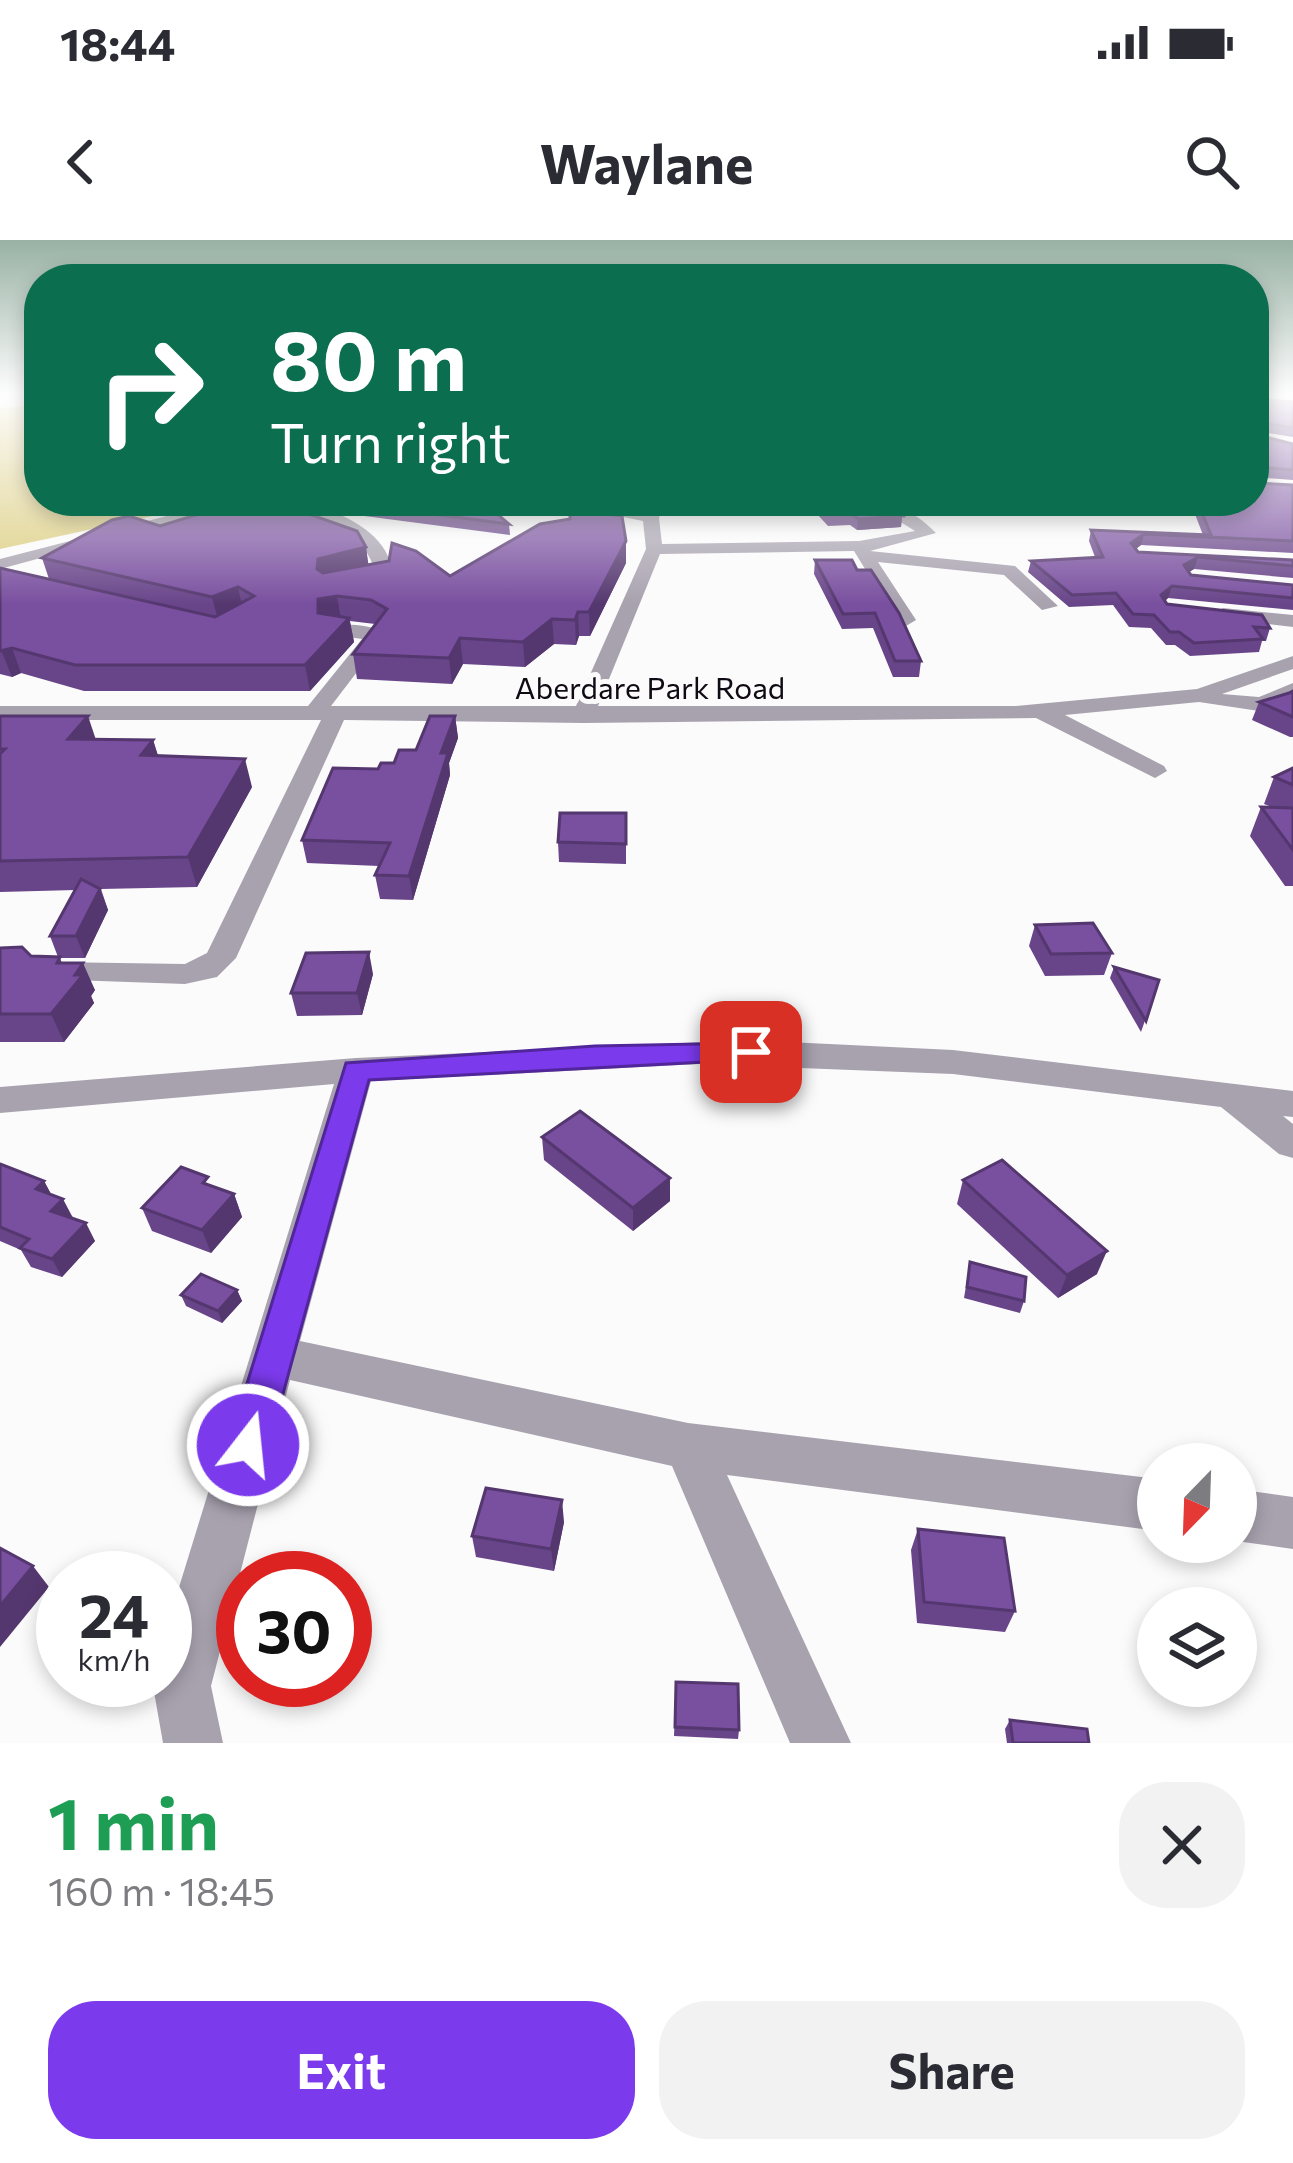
<!DOCTYPE html>
<html lang="en">
<head>
<meta charset="utf-8">
<style>
  :root { --surface:#fff; --page:#f2f2f3; --text:#2b2b33; --muted:#7c7c81; --accent:#7c3aed }
  body { margin:0; font-family:Commissioner,sans-serif; background:var(--page); color:var(--text); height:100vh; display:flex; flex-direction:column; font-size:45px; white-space:nowrap }
  * { box-sizing:border-box; margin:0 }
  p { font-size:39px; color:var(--muted) }
  .icon { flex:none; width:66px; height:66px; fill:none; stroke:currentColor; stroke-width:2; stroke-linecap:round; stroke-linejoin:round }
  .map { position:relative; height:1503px; overflow:hidden }
  .details { display:flex; flex-direction:column; background:var(--surface); flex:1 }
  .details>* { flex:none }
  .hud { position:absolute; left:24px; top:24px; width:1245px; height:252px; border-radius:48px; box-shadow:0 6px 18px #0003; background:#0b6e4f; color:#fff; overflow:hidden }
  .needle { width:78px; rotate:203deg }
  .controls { position:absolute; left:1137px; top:1203px; display:grid; gap:24px }
  .controls a { display:grid; place-items:center; width:120px; height:120px; border-radius:50%; background:var(--surface); box-shadow:0 6px 18px #0003; font-size:60px }
  .speed { position:absolute; left:36px; top:1311px; display:flex; gap:24px; font-size:60px; font-weight:700; text-align:center }
  .speed>* { display:grid; place-content:center; width:156px; height:156px; border-radius:50%; background:var(--surface); box-shadow:0 6px 18px #0003; line-height:1 }
  .speed small { font-size:30px; font-weight:400 }
  .speed .limit { border:18px solid #d22; background:#fff; color:#111 }
  .pin { position:absolute; display:grid; place-items:center; width:102px; height:102px; color:#fff; margin:-51px; border-radius:24px; box-shadow:0 6px 18px #0006 }
  .me { position:absolute; width:132px; margin:-66px; rotate:16deg; stroke-linejoin:round; filter:drop-shadow(0 0 9px #0008) }
  .turn { display:flex; align-items:center; gap:42px; height:252px; padding:0 48px; font-size:54px }
  .turn .icon { width:156px; height:156px; stroke-width:2.5 }
  .turn b { display:block; font-size:84px; line-height:102px }
  .round { display:grid; place-items:center; flex:none; width:126px; height:126px; border-radius:48px; background:var(--page) }
  .head { display:flex; align-items:center; justify-content:space-between; height:204px; padding:0 48px }
  h1 { font-size:72px; font-weight:700; line-height:90px; color:#1e9e55 }
  .cta { display:flex; gap:24px; margin-top:auto; padding:24px 48px }
  .cta a { flex:1; height:138px; border-radius:48px; background:var(--accent); color:#fff; font-size:48px; font-weight:700; line-height:138px; text-align:center }
  .cta a+a { background:var(--page); color:var(--text) }
  .status { display:flex; justify-content:space-between; align-items:center; height:84px; padding:0 60px; background:var(--surface); direction:ltr }
  .status svg { height:33px; fill:currentColor }
  header { display:flex; justify-content:space-between; align-items:center; height:156px; padding:0 48px; background:var(--surface); font-size:54px; font-weight:700 }
  .map>svg:first-child { display:block }
  .green { fill:#dbcc7c }
  .lines { fill:none; stroke-linecap:round; stroke-linejoin:round }
  .minor { fill:#a8a2af; fill-rule:evenodd }
  .wall { fill:#684489 }
  .shaded-wall { fill:#55376f }
  .building { fill:#794f9f; stroke:#55376f; stroke-width:3 }
  .route { fill:#7c3aed; stroke:#51269a; stroke-width:3 }
  .labels { text-anchor:middle; dominant-baseline:central; stroke-width:10; stroke-linejoin:round; paint-order:stroke }
  .far-street-label { font-size:30px; fill:#0f0a14; stroke:#fbfbfb }
</style>
</head>
<body>
<div class="status"><b>18:44</b><svg viewBox="0 0 49 12"><path d="M0 12V9h3v3zM5 12V6h3v6zM10 12V3h3v9zM15 12V0h3v12zM26 1h20v11H26zM47 4h2v5h-2z"/></svg></div>
<header><svg class="icon" aria-label="back" viewBox="0 0 24 24"><path d="M15 5l-7 7 7 7"/></svg>Waylane<svg class="icon" aria-label="search" viewBox="0 0 24 24"><circle cx="10" cy="10" r="6"/><path d="M15 15l6 6"/></svg></header>
<div class="map">
<svg width="1293" height="1503" viewBox="0 0 1293 1503">
  <rect width="100%" height="100%" fill="#fbfbfb"/>
  <path class="green" d="M 39,164 L 39,261 L 222,261 L 0,309 L 0,168 Z"/>
  <g class="lines">
    <g class="minor">
      <path d="M 225,261 L 251,261 L 0,329 L 0,319 Z"/>
      <path d="M 283,261 C 322,261 398,291 391,339 L 348,346 L 348,338 L 375,332 C 365,288 316,279 283,261 Z"/>
      <path d="M 544,261 L 579,261 L 645,272 L 648,261 L 664,261 L 659,278 L 662,304 L 859,301 L 915,291 L 867,261 C 896,261 916,273 936,293 L 870,311 L 1015,326 L 1058,366 L 1042,370 L 1004,335 L 878,322 L 916,380 L 906,386 L 899,384 L 854,311 L 660,314 L 598,466 L 1016,466 L 1197,449 L 1293,416 L 1293,429 L 1222,454 L 1259,457 L 1293,443 L 1293,459 L 1259,471 L 1199,462 L 1065,475 L 1164,526 L 1167,531 L 1155,538 L 1036,478 L 583,483 L 344,480 L 236,718 L 217,737 L 185,744 L 43,739 L 38,732 L 43,725 L 54,722 L 185,724 L 207,713 L 321,480 L 0,480 L 0,466 L 308,466 L 362,399 L 326,394 L 326,386 C 343,383 373,384 386,394 L 331,466 L 576,466 L 646,309 L 643,281 Z"/>
      <path d="M 1223,368 L 1293,375 L 1293,387 L 1216,378 L 1213,374 Z"/>
      <path d="M 748,800 L 953,810 L 1293,851 L 1293,877 L 1283,876 L 1293,884 L 1293,918 L 1279,914 L 1221,867 L 953,834 L 699,824 L 371,841 L 300,1101 L 688,1183 L 1158,1239 L 1158,1291 L 727,1235 L 851,1503 L 790,1503 L 672,1226 L 290,1140 L 211,1446 L 223,1503 L 163,1503 L 153,1446 L 154,1440 L 165,1440 L 168,1383 L 334,844 L 0,873 L 0,847 L 356,818 Z"/>
      <path d="M 1236,1249 L 1293,1257 L 1293,1309 L 1236,1301 Z"/>
    </g>
  </g>
  <g class="wall">
    <path d="M 1254,159 L 1293,162 L 1293,197 L 1255,191 Z"/>
    <path d="M 1254,194 L 1293,204 L 1293,240 L 1254,237 Z"/>
    <path d="M 1257,243 L 1293,245 L 1293,313 L 1141,305 L 1136,309 L 1138,312 L 1293,320 L 1293,338 L 1194,329 L 1189,332 L 1191,335 L 1293,345 L 1293,370 L 1168,358 L 1165,361 L 1167,364 L 1270,388 L 1266,401 L 1262,401 L 1259,412 L 1190,416 L 1175,405 L 1166,405 L 1151,388 L 1129,387 L 1113,365 L 1069,367 L 1028,332 L 1031,321 L 1095,317 L 1089,301 L 1091,290 L 1203,295 L 1190,261 L 1254,261 Z"/>
    <path d="M 331,261 L 482,261 L 509,284 L 510,295 L 349,274 L 332,267 Z"/>
    <path d="M 806,261 L 881,261 L 902,276 L 901,287 L 857,290 L 850,285 L 828,286 L 817,274 L 808,274 Z"/>
    <path d="M 160,286 L 366,307 L 368,325 L 450,336 L 626,323 L 590,396 L 579,396 L 576,405 L 554,404 L 525,427 L 463,424 L 452,444 L 357,439 L 353,414 L 375,384 L 350,381 L 354,402 L 310,451 L 84,451 L 21,433 L 12,437 L 0,434 L 0,328 L 49,339 L 42,318 Z"/>
    <path d="M 815,320 L 857,330 L 921,421 L 919,437 L 893,437 L 873,388 L 842,389 L 814,334 Z"/>
    <path d="M 1293,451 L 1293,497 L 1290,497 L 1252,480 L 1259,462 Z"/>
    <path d="M 0,476 L 96,499 L 153,500 L 158,516 L 252,547 L 197,647 L 101,649 L 108,670 L 85,718 L 60,718 L 62,723 L 95,750 L 91,756 L 94,763 L 64,802 L 0,802 L 0,708 L 31,716 L 58,717 L 50,696 L 75,650 L 0,652 Z"/>
    <path d="M 455,476 L 458,498 L 449,523 L 450,535 L 413,660 L 380,659 L 375,635 L 379,626 L 307,623 L 302,600 L 378,529 L 394,523 L 416,510 Z"/>
    <path d="M 1293,528 L 1293,646 L 1285,646 L 1250,596 L 1261,567 L 1272,567 L 1264,564 L 1274,537 Z"/>
    <path d="M 626,573 L 626,624 L 559,622 L 558,602 Z"/>
    <path d="M 1035,685 L 1112,713 L 1104,735 L 1045,736 L 1029,706 Z"/>
    <path d="M 1114,727 L 1159,740 L 1141,792 L 1110,738 Z"/>
    <path d="M 373,734 L 362,775 L 297,776 L 291,753 Z"/>
    <path d="M 542,897 L 670,938 L 670,961 L 633,991 L 544,920 Z"/>
    <path d="M 0,924 L 44,941 L 51,954 L 95,1001 L 62,1037 L 31,1027 L 21,1010 L 0,1001 Z"/>
    <path d="M 963,940 L 1097,1034 L 1058,1058 L 957,964 Z"/>
    <path d="M 212,946 L 234,954 L 242,977 L 211,1013 L 152,991 L 142,968 Z"/>
    <path d="M 970,1022 L 1024,1061 L 1020,1073 L 964,1058 Z"/>
    <path d="M 237,1050 L 242,1061 L 222,1083 L 186,1066 L 181,1055 Z"/>
    <path d="M 564,1282 L 554,1331 L 476,1317 L 472,1296 Z"/>
    <path d="M 918,1289 L 1015,1371 L 1005,1392 L 917,1383 L 911,1310 Z"/>
    <path d="M 676,1442 L 739,1490 L 738,1499 L 674,1496 Z"/>
    <path d="M 1010,1480 L 1089,1503 L 1007,1503 L 1005,1489 Z"/>
  </g>
  <g class="shaded-wall">
    <path d="M 902,276 L 901,287 L 857,290 L 858,279 Z"/>
    <path d="M 1144,294 L 1141,305 L 1128,314 L 1131,303 Z"/>
    <path d="M 626,301 L 626,323 L 590,396 L 589,372 Z"/>
    <path d="M 366,307 L 369,329 L 322,352 L 317,329 L 318,319 Z"/>
    <path d="M 1198,317 L 1194,329 L 1181,337 L 1184,325 Z"/>
    <path d="M 1172,346 L 1168,358 L 1158,367 L 1161,355 Z"/>
    <path d="M 238,347 L 243,371 L 218,380 L 212,357 Z"/>
    <path d="M 337,356 L 341,380 L 318,373 L 318,359 Z"/>
    <path d="M 578,372 L 579,396 L 576,405 L 575,380 Z"/>
    <path d="M 349,378 L 354,402 L 310,451 L 305,425 Z"/>
    <path d="M 552,379 L 554,404 L 525,427 L 523,402 Z"/>
    <path d="M 460,398 L 463,424 L 452,444 L 449,418 Z"/>
    <path d="M 12,408 L 21,433 L 12,437 L 2,412 Z"/>
    <path d="M 88,476 L 97,503 L 68,499 Z"/>
    <path d="M 455,476 L 458,498 L 449,523 L 450,535 L 413,660 L 409,636 L 441,513 Z"/>
    <path d="M 153,500 L 162,528 L 141,515 Z"/>
    <path d="M 245,519 L 252,547 L 197,647 L 188,617 Z"/>
    <path d="M 100,649 L 108,670 L 85,718 L 76,696 Z"/>
    <path d="M 369,712 L 373,734 L 362,775 L 357,753 Z"/>
    <path d="M 83,723 L 95,750 L 91,756 L 94,763 L 64,802 L 51,774 Z"/>
    <path d="M 670,938 L 670,961 L 633,991 L 633,968 Z"/>
    <path d="M 44,941 L 54,960 L 36,949 Z"/>
    <path d="M 234,954 L 242,977 L 211,1013 L 202,990 Z"/>
    <path d="M 63,959 L 73,978 L 51,971 Z"/>
    <path d="M 86,983 L 95,1001 L 62,1037 L 52,1019 Z"/>
    <path d="M 1107,1011 L 1097,1034 L 1058,1058 L 1067,1035 Z"/>
    <path d="M 237,1050 L 242,1061 L 222,1083 L 218,1071 Z"/>
    <path d="M 562,1260 L 564,1282 L 554,1331 L 551,1309 Z"/>
    <path d="M 33,1326 L 49,1347 L 0,1407 L 0,1366 Z"/>
  </g>
  <g class="building">
    <path d="M 1254,159 L 1293,162 L 1293,188 L 1257,182 L 1254,190 Z"/>
    <path d="M 1254,194 L 1293,204 L 1293,230 L 1257,227 L 1254,236 Z"/>
    <path d="M 1254,240 L 1257,243 L 1293,245 L 1293,301 L 1144,294 L 1131,303 L 1138,312 L 1293,320 L 1293,326 L 1198,317 L 1184,325 L 1191,335 L 1293,345 L 1293,358 L 1172,346 L 1161,355 L 1167,364 L 1262,375 L 1270,388 L 1254,387 L 1263,399 L 1194,403 L 1179,392 L 1170,392 L 1154,375 L 1133,374 L 1116,353 L 1072,355 L 1031,321 L 1103,317 L 1091,290 L 1211,295 L 1197,261 L 1254,261 Z"/>
    <path d="M 242,261 L 272,261 L 357,291 L 366,307 L 318,319 L 317,329 L 323,333 L 389,321 L 392,303 L 416,311 L 450,336 L 540,284 L 570,279 L 570,269 L 622,276 L 626,301 L 589,372 L 578,372 L 575,380 L 552,379 L 523,402 L 460,398 L 449,418 L 353,414 L 387,369 L 371,360 L 337,356 L 318,359 L 318,373 L 349,378 L 305,425 L 75,425 L 12,408 L 0,411 L 0,328 L 215,377 L 254,356 L 238,347 L 212,357 L 42,318 L 112,280 L 129,276 L 160,286 Z"/>
    <path d="M 342,261 L 482,261 L 509,284 L 347,263 Z"/>
    <path d="M 809,261 L 881,261 L 902,276 L 858,279 L 851,273 L 829,274 L 818,263 L 809,263 Z"/>
    <path d="M 815,320 L 852,320 L 857,330 L 871,330 L 899,373 L 921,421 L 895,421 L 875,373 L 843,374 Z"/>
    <path d="M 1293,451 L 1293,477 L 1259,462 L 1289,453 Z"/>
    <path d="M 0,476 L 88,476 L 68,499 L 153,500 L 141,515 L 245,519 L 188,617 L 0,621 L 0,514 L 5,509 L 0,509 Z"/>
    <path d="M 430,476 L 455,476 L 441,513 L 448,513 L 409,636 L 375,635 L 390,603 L 302,600 L 333,528 L 378,529 L 381,523 L 394,523 L 399,510 L 416,510 Z"/>
    <path d="M 1293,528 L 1293,545 L 1274,537 Z"/>
    <path d="M 1261,567 L 1293,568 L 1293,610 Z"/>
    <path d="M 560,573 L 626,573 L 626,604 L 558,602 Z"/>
    <path d="M 81,639 L 100,649 L 76,696 L 50,696 Z"/>
    <path d="M 1093,683 L 1112,713 L 1051,714 L 1035,685 Z"/>
    <path d="M 22,707 L 31,716 L 60,717 L 57,723 L 83,723 L 75,735 L 83,735 L 51,774 L 0,774 L 0,708 Z"/>
    <path d="M 369,712 L 357,753 L 291,753 L 306,713 Z"/>
    <path d="M 1114,727 L 1159,740 L 1146,781 Z"/>
    <path d="M 580,871 L 670,938 L 633,968 L 542,897 Z"/>
    <path d="M 1002,920 L 1107,1011 L 1067,1035 L 963,940 Z"/>
    <path d="M 0,924 L 44,941 L 36,949 L 63,959 L 51,971 L 86,983 L 52,1019 L 20,1008 L 29,999 L 0,987 Z"/>
    <path d="M 181,927 L 208,937 L 203,943 L 234,954 L 202,990 L 142,968 Z"/>
    <path d="M 970,1022 L 1026,1037 L 1024,1061 L 967,1047 Z"/>
    <path d="M 201,1034 L 237,1050 L 218,1071 L 181,1055 Z"/>
    <path d="M 486,1248 L 562,1260 L 551,1309 L 472,1296 Z"/>
    <path d="M 918,1289 L 1004,1298 L 1015,1371 L 924,1362 Z"/>
    <path d="M 0,1308 L 33,1326 L 0,1366 Z"/>
    <path d="M 676,1442 L 738,1444 L 739,1490 L 675,1487 Z"/>
    <path d="M 1010,1480 L 1087,1489 L 1089,1503 L 1013,1503 Z"/>
  </g>
  <linearGradient id="sky" x2="0" y2="1"><stop stop-color="#98b1a4"/><stop offset="0.42" stop-color="#fdfdfd"/><stop offset="1" stop-color="#fdfdfd" stop-opacity="0"/></linearGradient>
  <rect width="1293" height="365" fill="url(#sky)"/>
  <path class="route" d="M 751,803 L 765,812 L 761,819 L 369,840 L 269,1205 L 263,1219 L 248,1224 L 234,1219 L 228,1205 L 346,823 L 595,806 Z"/>
  <g class="labels">
    <g class="far-street-label">
      <text x="650" y="446">Aberdare Park Road</text>
    </g>
  </g>
</svg>
<div class="controls">
<a><svg class="needle" viewBox="-14 -14 28 28"><path d="M0-13l5 13h-10z" fill="#e53935"/><path d="M0 13l5-13h-10z" fill="#7c7c81"/></svg></a>
<a><svg class="icon" aria-label="layers" viewBox="0 0 24 24"><path d="M12 4l9 5-9 5-9-5zM3 14l9 5 9-5"/></svg></a>
</div>
<div class="speed"><div>24<small>km/h</small></div><div class="limit">30</div></div>
<div class="pin" style="left:751px;top:812px;background:#d93025"><svg class="icon" aria-label="arrive" viewBox="0 0 24 24"><path d="M6 21V4h12l-3 4 3 4H6"/></svg></div>
<svg class="me" style="left:248px;top:1205px" viewBox="-20 -20 40 40"><circle r="17" fill="#7c3aed" stroke="#fff" stroke-width="3"/><path d="M0-11L8 9 0 5-8 9z" fill="#fff"/></svg>
<div class="hud">
<div class="turn"><svg class="icon" aria-label="right" viewBox="0 0 24 24"><path d="M7 20v-9h11M14 6l5 5-5 5"/></svg><div><b>80 m</b>Turn right</div></div>
</div>
</div>
<section class="details">
<div class="head"><div><h1>1 min</h1><p>160 m · 18:45</p></div><a class="round"><svg class="icon" aria-label="close" viewBox="0 0 24 24"><path d="M6 6l12 12M18 6L6 18"/></svg></a></div>
<div class="cta"><a>Exit</a><a>Share</a></div>
</section>
</body>
</html>
